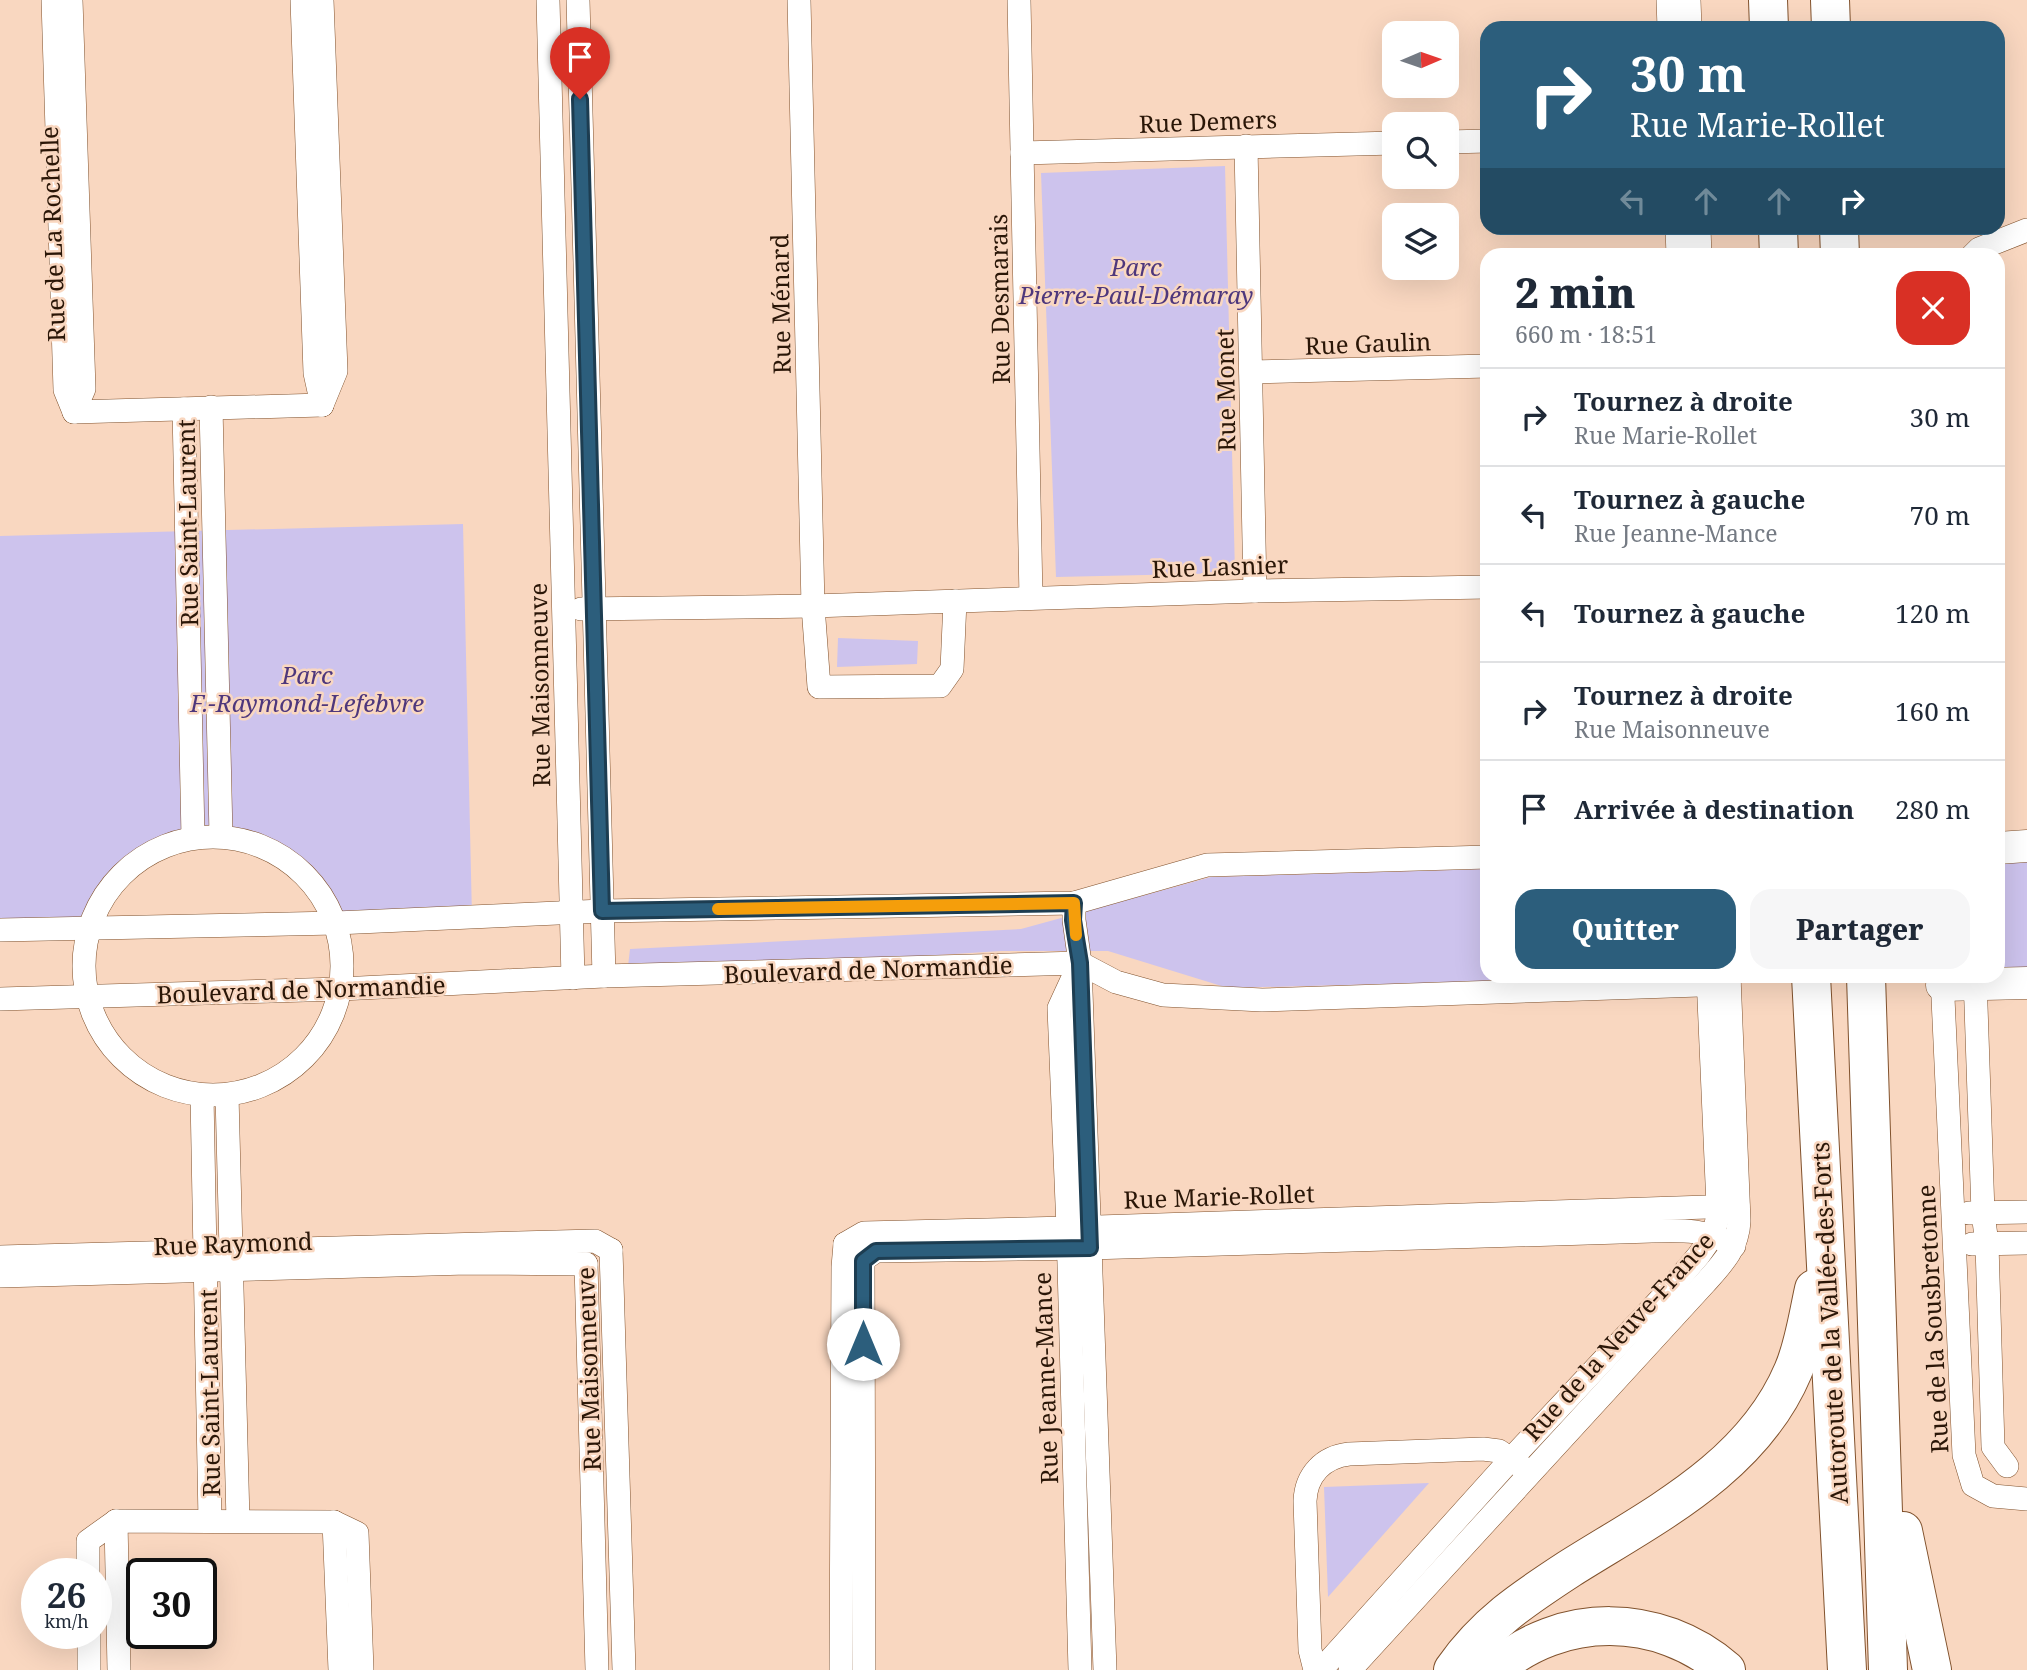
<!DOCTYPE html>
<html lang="fr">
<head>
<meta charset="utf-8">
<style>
  :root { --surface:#fff; --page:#f6f6f7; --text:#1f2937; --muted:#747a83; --line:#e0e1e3; --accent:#2c5e7c }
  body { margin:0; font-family:"Noto Serif",serif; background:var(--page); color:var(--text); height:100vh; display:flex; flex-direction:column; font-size:26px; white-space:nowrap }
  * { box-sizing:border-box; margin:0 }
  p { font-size:23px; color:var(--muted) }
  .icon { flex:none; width:38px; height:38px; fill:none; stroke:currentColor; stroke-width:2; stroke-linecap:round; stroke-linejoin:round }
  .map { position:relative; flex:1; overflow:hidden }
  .side { position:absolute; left:1480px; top:248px; width:525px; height:735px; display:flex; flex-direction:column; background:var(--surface); border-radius:21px; box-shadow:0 7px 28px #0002 }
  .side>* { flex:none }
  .banner { position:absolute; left:1480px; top:21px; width:525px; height:214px; border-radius:21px; box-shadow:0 7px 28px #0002; background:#2c5e7c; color:#fff; overflow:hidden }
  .needle { width:46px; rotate:88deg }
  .fabs { position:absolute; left:1382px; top:21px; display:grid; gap:14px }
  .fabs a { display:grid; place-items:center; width:77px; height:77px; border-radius:14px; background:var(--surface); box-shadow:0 7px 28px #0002; font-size:35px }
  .speed { position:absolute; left:21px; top:1558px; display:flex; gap:14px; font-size:35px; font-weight:700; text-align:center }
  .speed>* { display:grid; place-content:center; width:91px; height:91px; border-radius:50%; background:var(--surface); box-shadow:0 7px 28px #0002; line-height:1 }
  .speed small { font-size:18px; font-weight:400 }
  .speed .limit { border:4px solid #111; border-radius:10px; background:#fff; color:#111 }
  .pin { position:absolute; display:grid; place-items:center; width:60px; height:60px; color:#fff; margin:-72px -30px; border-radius:50% 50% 50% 0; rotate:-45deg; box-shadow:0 0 7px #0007 }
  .pin .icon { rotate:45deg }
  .me { position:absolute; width:77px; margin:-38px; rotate:0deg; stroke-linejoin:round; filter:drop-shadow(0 0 5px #0008) }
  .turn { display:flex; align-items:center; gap:24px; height:147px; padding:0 35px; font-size:32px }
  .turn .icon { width:91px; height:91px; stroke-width:2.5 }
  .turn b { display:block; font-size:49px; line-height:60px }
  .lanes { display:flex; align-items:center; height:66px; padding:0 35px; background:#0003; justify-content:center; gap:35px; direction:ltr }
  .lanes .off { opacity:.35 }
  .round { display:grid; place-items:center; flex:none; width:74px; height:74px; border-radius:21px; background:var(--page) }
  .overview { display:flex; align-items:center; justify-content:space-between; height:119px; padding:0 35px }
  h1 { font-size:42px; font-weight:800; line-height:52px }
  .cta { display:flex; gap:14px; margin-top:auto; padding:14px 35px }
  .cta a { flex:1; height:80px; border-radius:21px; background:var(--accent); color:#fff; font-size:28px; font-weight:800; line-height:80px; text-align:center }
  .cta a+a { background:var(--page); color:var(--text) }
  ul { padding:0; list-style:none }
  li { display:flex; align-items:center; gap:21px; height:98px; padding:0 35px; border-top:2px solid var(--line) }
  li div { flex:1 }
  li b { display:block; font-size:26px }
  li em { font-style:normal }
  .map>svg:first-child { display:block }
  .green { fill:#cdc3ed }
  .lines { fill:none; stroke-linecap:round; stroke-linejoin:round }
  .street-casing { stroke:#81522d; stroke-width:24 }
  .secondary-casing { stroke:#81522d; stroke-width:33 }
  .highway-casing { stroke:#81522d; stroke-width:40 }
  .street { stroke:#fff; stroke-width:23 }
  .secondary { stroke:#fff; stroke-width:32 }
  .highway { stroke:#fff; stroke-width:38 }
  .route-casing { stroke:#1d3d51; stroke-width:18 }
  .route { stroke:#2c5e7c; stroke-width:12 }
  .slow { stroke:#f59e0b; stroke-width:12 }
  .labels { text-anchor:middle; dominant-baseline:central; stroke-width:5; stroke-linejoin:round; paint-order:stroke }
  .street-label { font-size:24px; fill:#2a1607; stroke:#f9d7c0 }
  .park-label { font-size:24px; font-style:italic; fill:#4e377c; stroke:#f9d7c0 }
</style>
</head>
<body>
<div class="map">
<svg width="2027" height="1670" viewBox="0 0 2027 1670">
  <rect width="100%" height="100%" fill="#f9d7c0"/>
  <g class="green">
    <path d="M 1225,166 L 1235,573 L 1056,577 L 1041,173 Z"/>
    <path d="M 463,524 L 472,917 L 338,923 L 308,868 L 266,842 L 211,829 L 156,847 L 118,879 L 100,903 L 91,924 L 0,927 L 0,536 Z"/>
    <path d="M 838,638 L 918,641 L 917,664 L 837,667 Z"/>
    <path d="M 2027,847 L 2027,982 L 1998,976 L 1999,849 Z"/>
    <path d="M 1487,869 L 1488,976 L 1654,977 L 1228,988 L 1108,951 L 1001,951 L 627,975 L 630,949 L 1021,929 L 1211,877 Z"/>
    <path d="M 1429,1483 L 1328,1597 L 1324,1487 Z"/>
  </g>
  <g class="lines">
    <g class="street-casing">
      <g id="street">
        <path d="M 53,0 L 65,390 L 74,412 L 322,405"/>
        <path d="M 71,0 L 84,389 L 74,412"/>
        <path d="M 302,0 L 315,373 L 322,405"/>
        <path d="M 548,0 L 573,978"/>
        <path d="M 578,0 L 604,976"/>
        <path d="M 799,0 L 813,606 L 819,687 L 940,686 L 952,669 L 955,601"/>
        <path d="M 1019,0 L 1031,598"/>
        <path d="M 1668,0 L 1669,28"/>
        <path d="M 1689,0 L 1690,28"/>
        <path d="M 1447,142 L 1488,141"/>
        <path d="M 1246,146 L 1255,591"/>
        <path d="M 1022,153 L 1395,143"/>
        <path d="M 1677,228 L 1678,256"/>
        <path d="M 1699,228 L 1700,256"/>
        <path d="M 1972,256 L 1979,249 L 2027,230"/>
        <path d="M 1251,372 L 1488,366"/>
        <path d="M 322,405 L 336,371 L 322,0"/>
        <path d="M 211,407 L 221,835"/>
        <path d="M 184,409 L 193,837"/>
        <path d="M 581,609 L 813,606 L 1255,591 L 1488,587"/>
        <circle cx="213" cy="966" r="129"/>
        <path d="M 1074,903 L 1074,920 L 1080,963 L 1105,1670"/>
        <path d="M 0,930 L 336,923 L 602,911 L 1074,903 L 1207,865 L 1488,857"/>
        <path d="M 1077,969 L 1059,1008 L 1068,1228 L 1080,1670"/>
        <path d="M 1942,976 L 1964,1455 L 1973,1485 L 1993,1496 L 2027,1499"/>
        <path d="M 1975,976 L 1983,1213 L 1987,1244 L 1993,1447 L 2007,1466"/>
        <path d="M 0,999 L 340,989 L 604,976 L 1080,963 L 1116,982 L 1163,995 L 1262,1000 L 1729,984"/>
        <path d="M 202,1095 L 210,1521"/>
        <path d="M 227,1095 L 238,1521"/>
        <path d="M 1969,1213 L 2027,1212"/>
        <path d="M 845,1244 L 864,1233 L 1068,1228 L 1738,1206"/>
        <path d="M 1972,1244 L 2027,1243"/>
        <path d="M 611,1250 L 624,1670"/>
        <path d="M 852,1251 L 863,1260 L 864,1670"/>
        <path d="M 0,1257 L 595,1241 L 611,1250"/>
        <path d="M 863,1260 L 876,1251 L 1090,1248 L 1652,1231 C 1682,1230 1708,1229 1734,1246"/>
        <path d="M 586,1264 L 597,1670"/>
        <path d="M 0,1276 L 467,1263 L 586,1264"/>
        <path d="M 116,1521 L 119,1670"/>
        <path d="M 334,1522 L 340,1670"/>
        <path d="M 88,1573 L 88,1541 L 116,1521 L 334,1522 L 357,1533 L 362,1670"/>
        <path d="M 89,1633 L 89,1670"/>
        <path d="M 841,1670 L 843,1267 L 845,1244"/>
        <path d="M 1315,1670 L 1310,1650 L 1305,1501 C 1306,1475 1323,1457 1349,1454 L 1483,1449 L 1499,1451 L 1522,1467"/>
        <path d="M 1321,1670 L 1512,1458 L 1671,1288 L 1699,1255 L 1713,1235 L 1717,1220 L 1718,1206 L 1708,976"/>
        <path d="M 1350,1670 L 1705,1283 C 1722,1264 1738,1248 1739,1221 L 1729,976"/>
      </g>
    </g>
    <g class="secondary-casing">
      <g id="secondary">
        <path d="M 1998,848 L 2027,846"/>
        <path d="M 1942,985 L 2027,983"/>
      </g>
    </g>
    <g class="highway-casing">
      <g id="highway">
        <path d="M 1768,0 L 1769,28"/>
        <path d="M 1830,0 L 1831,28"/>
        <path d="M 1778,228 L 1779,256"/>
        <path d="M 1839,228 L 1840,256"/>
        <path d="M 1811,976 L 1847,1670"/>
        <path d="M 1866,976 L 1888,1670"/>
        <path d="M 1903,1531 L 1932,1670"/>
        <path d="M 1453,1670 C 1485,1624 1523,1599 1569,1569 C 1653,1516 1752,1468 1793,1371 C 1804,1346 1808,1316 1814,1289"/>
        <path d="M 1494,1670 C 1561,1611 1659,1612 1726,1670"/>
      </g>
    </g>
    <use href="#street" class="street"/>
    <use href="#secondary" class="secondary"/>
    <use href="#highway" class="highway"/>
  </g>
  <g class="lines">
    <g class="route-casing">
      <path id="route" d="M 580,99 L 602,911 L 1074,903 L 1073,920 L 1080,963 L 1090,1248 L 876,1251 L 863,1261 L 863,1344"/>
    </g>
    <use href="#route" class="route"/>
    <path class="slow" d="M 718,909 L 1074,903 L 1076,935"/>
  </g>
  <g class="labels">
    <g class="street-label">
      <text transform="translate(1208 121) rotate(-2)">Rue Demers</text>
      <text transform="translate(52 234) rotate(-92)">Rue de La Rochelle</text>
      <text transform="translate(999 299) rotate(-91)">Rue Desmarais</text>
      <text transform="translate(780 304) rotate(-91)">Rue Ménard</text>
      <text transform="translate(1368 343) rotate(-2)">Rue Gaulin</text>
      <text transform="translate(1225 390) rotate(-91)">Rue Monet</text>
      <text transform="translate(187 523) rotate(-91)">Rue Saint-Laurent</text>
      <text transform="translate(1220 566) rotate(-2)">Rue Lasnier</text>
      <text transform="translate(539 685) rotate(-91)">Rue Maisonneuve</text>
      <text transform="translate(868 969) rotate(-2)">Boulevard de Normandie</text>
      <text transform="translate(301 989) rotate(-2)">Boulevard de Normandie</text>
      <text transform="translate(1219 1196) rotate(-2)">Rue Marie-Rollet</text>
      <text transform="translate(233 1243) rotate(-2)">Rue Raymond</text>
      <text transform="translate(1932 1319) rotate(-93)">Rue de la Sousbretonne</text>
      <text transform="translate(1829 1323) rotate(-93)">Autoroute de la Vallée-des-Forts</text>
      <text transform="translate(1618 1336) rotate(-48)">Rue de la Neuve-France</text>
      <text transform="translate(588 1369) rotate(-92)">Rue Maisonneuve</text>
      <text transform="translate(1045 1378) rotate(-92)">Rue Jeanne-Mance</text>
      <text transform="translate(209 1393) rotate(-91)">Rue Saint-Laurent</text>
    </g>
    <g class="park-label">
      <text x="1136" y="266">Parc<tspan x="1136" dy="28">Pierre-Paul-Démaray</tspan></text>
      <text x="307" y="674">Parc<tspan x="307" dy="28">F.-Raymond-Lefebvre</tspan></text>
    </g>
  </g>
</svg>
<div class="fabs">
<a><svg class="needle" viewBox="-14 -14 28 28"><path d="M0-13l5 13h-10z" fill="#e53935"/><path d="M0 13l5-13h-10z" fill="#747a83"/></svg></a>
<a><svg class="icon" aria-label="search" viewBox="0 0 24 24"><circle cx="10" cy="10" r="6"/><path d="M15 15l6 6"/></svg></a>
<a><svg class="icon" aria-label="layers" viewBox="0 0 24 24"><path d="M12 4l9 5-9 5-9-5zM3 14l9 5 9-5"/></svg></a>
</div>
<div class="speed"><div>26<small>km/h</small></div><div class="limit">30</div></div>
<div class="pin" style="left:580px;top:99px;background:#d93025"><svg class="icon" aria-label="arrive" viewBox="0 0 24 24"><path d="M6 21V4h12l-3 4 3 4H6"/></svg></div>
<svg class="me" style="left:863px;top:1344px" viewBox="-20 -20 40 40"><circle r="19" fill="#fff"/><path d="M0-13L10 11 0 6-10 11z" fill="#2c5e7c"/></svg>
<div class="banner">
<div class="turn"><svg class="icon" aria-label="right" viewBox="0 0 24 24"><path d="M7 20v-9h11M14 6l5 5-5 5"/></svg><div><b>30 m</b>Rue Marie-Rollet</div></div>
<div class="lanes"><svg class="icon off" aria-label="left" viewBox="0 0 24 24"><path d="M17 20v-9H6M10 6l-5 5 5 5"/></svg><svg class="icon off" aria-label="ahead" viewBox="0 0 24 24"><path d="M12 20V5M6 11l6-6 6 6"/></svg><svg class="icon off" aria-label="ahead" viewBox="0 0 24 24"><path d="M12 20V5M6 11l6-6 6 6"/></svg><svg class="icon" aria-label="right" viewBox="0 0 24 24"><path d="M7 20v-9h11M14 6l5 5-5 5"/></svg></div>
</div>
<section class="side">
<div class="overview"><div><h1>2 min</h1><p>660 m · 18:51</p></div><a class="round" style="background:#d93025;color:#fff"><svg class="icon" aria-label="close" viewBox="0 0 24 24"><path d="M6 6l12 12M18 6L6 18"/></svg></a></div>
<ul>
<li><svg class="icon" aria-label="right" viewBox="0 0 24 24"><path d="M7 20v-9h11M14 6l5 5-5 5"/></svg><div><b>Tournez à droite</b><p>Rue Marie-Rollet</p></div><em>30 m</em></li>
<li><svg class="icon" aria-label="left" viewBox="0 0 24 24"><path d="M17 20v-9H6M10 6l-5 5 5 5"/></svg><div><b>Tournez à gauche</b><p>Rue Jeanne-Mance</p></div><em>70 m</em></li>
<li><svg class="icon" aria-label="left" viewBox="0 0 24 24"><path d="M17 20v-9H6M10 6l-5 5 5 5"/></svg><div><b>Tournez à gauche</b></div><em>120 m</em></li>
<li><svg class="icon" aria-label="right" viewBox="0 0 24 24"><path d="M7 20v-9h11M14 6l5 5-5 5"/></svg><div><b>Tournez à droite</b><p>Rue Maisonneuve</p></div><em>160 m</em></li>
<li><svg class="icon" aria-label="arrive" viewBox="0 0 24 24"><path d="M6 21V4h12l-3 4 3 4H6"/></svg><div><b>Arrivée à destination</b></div><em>280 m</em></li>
</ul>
<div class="cta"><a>Quitter</a><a>Partager</a></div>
</section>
</div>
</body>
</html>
